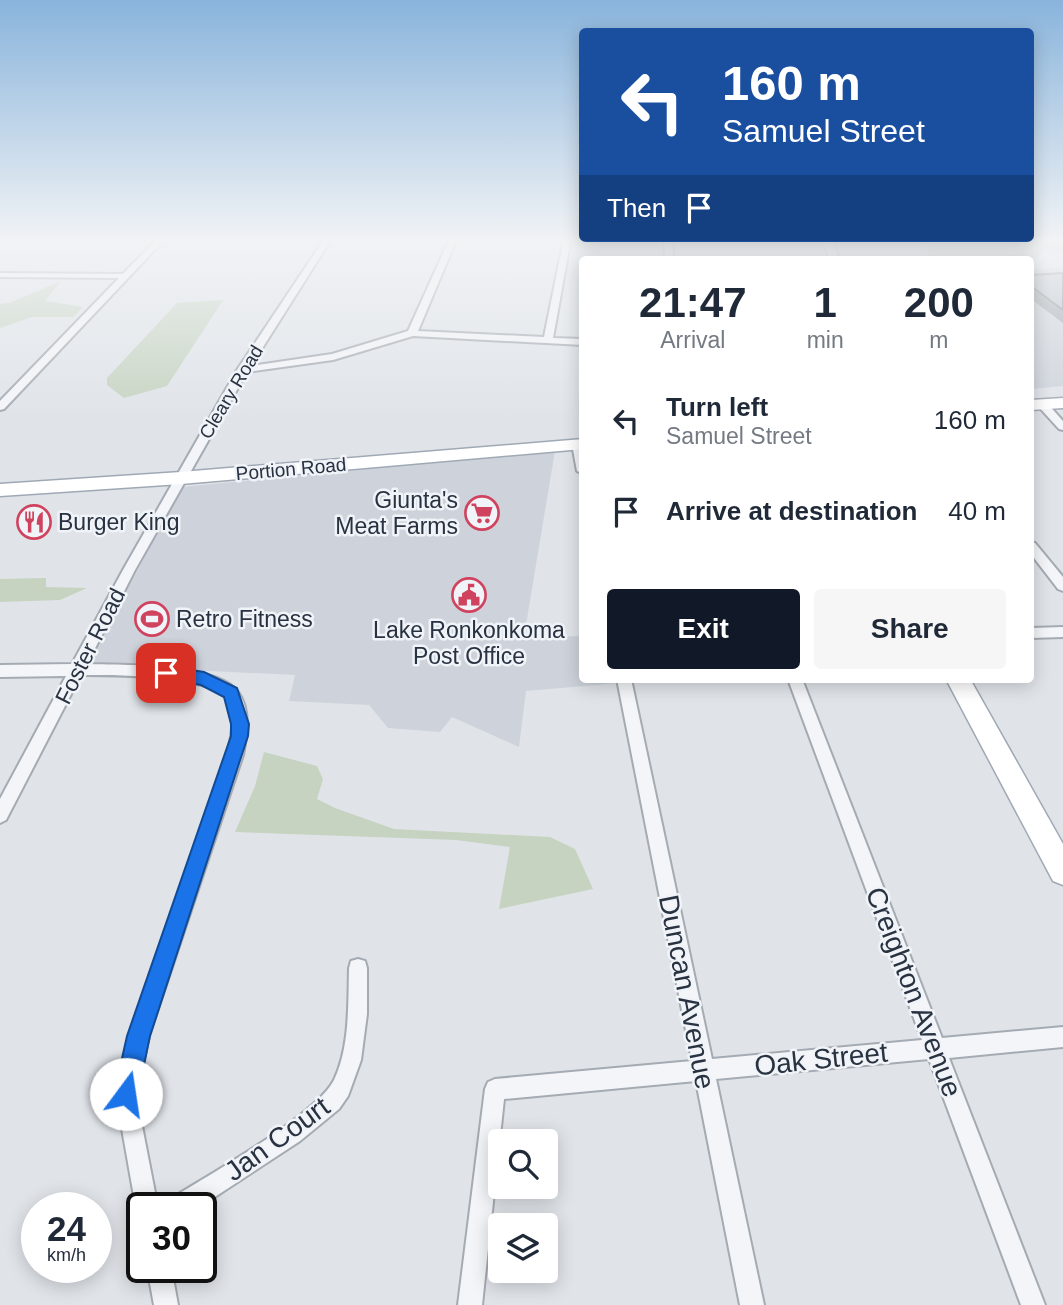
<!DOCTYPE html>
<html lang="en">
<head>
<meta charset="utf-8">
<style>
  :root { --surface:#fff; --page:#f6f6f7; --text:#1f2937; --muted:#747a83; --accent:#111827 }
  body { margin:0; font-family:Helvetica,sans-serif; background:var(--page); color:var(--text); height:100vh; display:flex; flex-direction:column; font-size:26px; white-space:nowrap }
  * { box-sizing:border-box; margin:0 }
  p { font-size:23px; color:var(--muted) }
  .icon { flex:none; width:38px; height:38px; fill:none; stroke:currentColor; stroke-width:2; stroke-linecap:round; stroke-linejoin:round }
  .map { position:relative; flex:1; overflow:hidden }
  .drawer { position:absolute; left:579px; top:256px; width:455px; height:427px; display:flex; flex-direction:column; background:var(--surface); border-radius:7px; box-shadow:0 4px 18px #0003 }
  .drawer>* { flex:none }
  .banner { position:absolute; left:579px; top:28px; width:455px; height:214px; border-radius:7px; box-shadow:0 4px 18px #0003; background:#1a4fa0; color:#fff; overflow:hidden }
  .buttons { position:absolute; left:488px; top:1129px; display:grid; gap:14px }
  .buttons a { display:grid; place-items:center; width:70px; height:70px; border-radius:7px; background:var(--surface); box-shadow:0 4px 18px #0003; font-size:35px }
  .speed { position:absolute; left:21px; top:1192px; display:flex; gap:14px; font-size:35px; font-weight:700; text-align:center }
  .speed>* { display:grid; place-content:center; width:91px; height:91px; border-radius:50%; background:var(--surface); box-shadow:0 4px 18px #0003; line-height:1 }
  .speed small { font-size:18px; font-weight:400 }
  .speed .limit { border:4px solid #111; border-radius:10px; background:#fff; color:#111 }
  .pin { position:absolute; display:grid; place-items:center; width:60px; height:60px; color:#fff; margin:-30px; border-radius:14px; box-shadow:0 4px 10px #0006 }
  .me { position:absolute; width:77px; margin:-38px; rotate:14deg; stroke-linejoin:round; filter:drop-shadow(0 0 5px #0008) }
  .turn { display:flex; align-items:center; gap:24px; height:147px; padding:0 28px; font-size:32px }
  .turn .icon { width:91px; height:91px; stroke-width:2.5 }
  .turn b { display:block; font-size:49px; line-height:60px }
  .then { display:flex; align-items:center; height:66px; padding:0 28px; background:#0003; gap:14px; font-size:26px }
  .eta { display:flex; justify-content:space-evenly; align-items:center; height:119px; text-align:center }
  .eta b { font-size:42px; font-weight:700; line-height:49px }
  .cta { display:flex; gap:14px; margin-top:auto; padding:14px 28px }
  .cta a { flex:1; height:80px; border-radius:7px; background:var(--accent); color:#fff; font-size:28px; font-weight:700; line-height:80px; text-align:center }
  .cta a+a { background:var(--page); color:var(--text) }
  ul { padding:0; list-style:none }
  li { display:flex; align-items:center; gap:21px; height:91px; padding:0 28px }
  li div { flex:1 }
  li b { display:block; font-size:26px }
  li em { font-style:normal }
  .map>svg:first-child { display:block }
  .built { fill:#ced3db }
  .green { fill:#c6d3c1 }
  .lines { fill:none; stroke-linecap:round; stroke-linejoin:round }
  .minor-casing { stroke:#a5abb3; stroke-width:4 }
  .tertiary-casing { stroke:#a5abb3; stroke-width:3 }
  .primary-casing { stroke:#9fa9b5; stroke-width:3 }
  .minor { fill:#f3f5f8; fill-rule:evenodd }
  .tertiary { fill:#f3f5f8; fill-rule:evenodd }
  .primary { fill:#fff; fill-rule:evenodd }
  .wall { fill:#9da3aa }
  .building { fill:#b7bdc6; stroke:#80848b; stroke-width:2 }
  .route { fill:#1a73e8; stroke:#114b97; stroke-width:2 }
  .labels { text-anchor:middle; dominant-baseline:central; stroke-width:5; stroke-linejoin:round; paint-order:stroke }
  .far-street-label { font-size:19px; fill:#283241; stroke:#f0f3f7 }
  .poi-label { font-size:23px; fill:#283241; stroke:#f0f3f7; text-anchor:start }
  .street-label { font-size:23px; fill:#283241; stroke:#f0f3f7 }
  .near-street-label { font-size:28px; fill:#283241; stroke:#f0f3f7 }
</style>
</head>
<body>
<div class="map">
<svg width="1063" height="1305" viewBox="0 0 1063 1305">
  <rect width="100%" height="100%" fill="#e0e4e9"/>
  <g class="built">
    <path d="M 1063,267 L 1063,386 L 1031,389 L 1031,270 Z"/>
    <path d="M 555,451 L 524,637 L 583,636 L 583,679 L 618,679 L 619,683 L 526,691 L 519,747 L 452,717 L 440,732 L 388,728 L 369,705 L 289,701 L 295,675 L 87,665 L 182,487 Z"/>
  </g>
  <g class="green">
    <path d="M 916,238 L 1063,238 L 1063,251 L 1044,250 L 1037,257 L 1028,259 L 926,259 L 930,254 Z"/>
    <path d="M 61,281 L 45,301 L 83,307 L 73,317 L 32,317 L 0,328 L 0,304 L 9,303 Z"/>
    <path d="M 223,300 L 167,386 L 124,398 L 107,385 L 107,378 L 177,303 Z"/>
    <path d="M 46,578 L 46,587 L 87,588 L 60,600 L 0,602 L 0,579 Z"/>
    <path d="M 264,752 L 317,766 L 323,779 L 317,799 L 335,808 L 394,829 L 550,837 L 575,849 L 593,889 L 499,909 L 510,847 L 456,840 L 235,832 L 255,786 Z"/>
  </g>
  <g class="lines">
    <g class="minor-casing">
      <g id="minor">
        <path d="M 158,238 L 166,238 L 4,409 L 0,410 L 0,401 L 119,278 L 0,277 L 0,273 L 123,274 Z"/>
        <path d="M 325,238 L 332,238 L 251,366 L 332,354 L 408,331 L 450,238 L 457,238 L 418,331 L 544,337 L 564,238 L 571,238 L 553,338 L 583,339 L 583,345 L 413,336 L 333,360 L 247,372 L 135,570 L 87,664 C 121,665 217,663 238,692 C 251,710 247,735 243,755 L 149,1036 L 136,1095 L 158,1208 L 142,1208 L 142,1217 L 136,1208 L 116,1095 L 129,1036 L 227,755 C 231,739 236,717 228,701 C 214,674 110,675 81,675 L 6,820 L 0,823 L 0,799 L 66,676 L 0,677 L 0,665 L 72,664 L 123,570 L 237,370 Z"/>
        <path d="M 664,238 L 672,238 L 673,259 L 665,259 Z"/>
        <path d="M 1042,401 L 1046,402 L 1063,421 L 1063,430 L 1059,429 L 1038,406 L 1037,404 Z"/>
        <path d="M 577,441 L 583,446 L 583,474 L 577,471 L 572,444 Z"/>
        <path d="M 1031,542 L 1035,543 L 1063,577 L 1063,591 L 1058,589 L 1031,554 Z"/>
        <path d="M 1063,627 L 1063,637 L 1031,638 L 1031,628 Z"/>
        <path d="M 617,679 L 631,679 L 712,1059 L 922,1040 L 788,679 L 802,679 L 942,1038 L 1063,1027 L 1063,1047 L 949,1058 L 1045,1305 L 1021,1305 L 929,1059 L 716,1079 L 764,1305 L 740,1305 L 696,1081 L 504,1099 L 482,1305 L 458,1305 L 485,1089 L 488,1082 L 495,1079 L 692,1061 Z"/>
        <path d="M 358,959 L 365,961 L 367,968 L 367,1014 L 361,1060 L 348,1096 L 339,1109 L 300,1141 L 198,1208 L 166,1208 L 169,1200 C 206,1176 316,1116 334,1080 C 350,1047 348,1004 349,968 L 351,961 Z"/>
        <path d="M 147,1267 L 171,1267 L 178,1305 L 154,1305 Z"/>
      </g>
    </g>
    <g class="tertiary-casing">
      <path id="tertiary" d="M 822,238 L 832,238 L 839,259 L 829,259 Z"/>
    </g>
    <g class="primary-casing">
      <g id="primary">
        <path d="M 1063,398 L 1063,408 L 1031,410 L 1031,400 Z"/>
        <path d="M 583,439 L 583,449 L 181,484 L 0,496 L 0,484 L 181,472 Z"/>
        <path d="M 946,679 L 970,679 L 1063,844 L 1063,885 L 1053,881 Z"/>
      </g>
    </g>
    <use href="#minor" class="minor"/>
    <use href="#tertiary" class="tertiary"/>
    <use href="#primary" class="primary"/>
  </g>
  <path class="wall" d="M 1063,273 L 1063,323 L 1031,299 L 1031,275 Z"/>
  <path class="building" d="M 1063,273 L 1063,310 L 1031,286 L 1031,275 Z"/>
  <linearGradient id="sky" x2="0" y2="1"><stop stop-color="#89b4dc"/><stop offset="0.57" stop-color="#f1f3f5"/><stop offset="1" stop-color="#f1f3f5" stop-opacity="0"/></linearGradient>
  <rect width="1063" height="420" fill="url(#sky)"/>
  <path class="route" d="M 166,666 L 204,672 L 237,688 L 249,724 L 248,736 L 150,1036 L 138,1094 L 134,1103 L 126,1106 L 117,1103 L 114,1094 L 127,1036 L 231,736 L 231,724 L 224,697 L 201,685 L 160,677 L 158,673 Z"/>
  <defs>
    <g id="supermarket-ring" transform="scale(1.75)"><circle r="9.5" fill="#f0f3f7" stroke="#d0435e" stroke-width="1.5"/><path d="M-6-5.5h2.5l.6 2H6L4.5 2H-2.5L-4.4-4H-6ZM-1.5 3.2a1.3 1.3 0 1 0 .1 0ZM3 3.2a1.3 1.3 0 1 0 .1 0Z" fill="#d0435e"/></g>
    <g id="restaurant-ring" transform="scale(1.75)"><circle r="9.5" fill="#f0f3f7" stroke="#d0435e" stroke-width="1.5"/><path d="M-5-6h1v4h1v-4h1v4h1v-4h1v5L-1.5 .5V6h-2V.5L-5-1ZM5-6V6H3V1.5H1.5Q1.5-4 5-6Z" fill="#d0435e"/></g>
    <g id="civic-ring" transform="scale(1.75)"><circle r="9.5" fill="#f0f3f7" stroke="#d0435e" stroke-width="1.5"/><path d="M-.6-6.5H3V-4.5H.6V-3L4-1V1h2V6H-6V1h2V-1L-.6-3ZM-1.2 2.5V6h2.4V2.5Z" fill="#d0435e"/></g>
    <g id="stadium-ring" transform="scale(1.75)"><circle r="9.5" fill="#f0f3f7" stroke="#d0435e" stroke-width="1.5"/><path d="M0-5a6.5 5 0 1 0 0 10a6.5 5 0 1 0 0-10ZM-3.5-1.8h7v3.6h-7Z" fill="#d0435e"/></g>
  </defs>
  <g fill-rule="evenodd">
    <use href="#supermarket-ring" x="482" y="513"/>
    <use href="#restaurant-ring" x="34" y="522"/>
    <use href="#civic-ring" x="469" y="595"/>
    <use href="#stadium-ring" x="152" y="619"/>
  </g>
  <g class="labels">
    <g class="far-street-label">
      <text transform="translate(231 392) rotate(-59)">Cleary Road</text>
      <text transform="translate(291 469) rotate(-5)">Portion Road</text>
    </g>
    <g class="poi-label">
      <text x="458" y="500" text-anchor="end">Giunta's<tspan x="458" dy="26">Meat Farms</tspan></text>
      <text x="58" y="522">Burger King</text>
      <text x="176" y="619">Retro Fitness</text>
      <text x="469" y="630" text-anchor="middle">Lake Ronkonkoma<tspan x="469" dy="26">Post Office</tspan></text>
    </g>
    <g class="street-label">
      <text transform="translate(90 646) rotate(-63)">Foster Road</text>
    </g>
    <g class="near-street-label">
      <text transform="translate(687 992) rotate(79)">Duncan Avenue</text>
      <text transform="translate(914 992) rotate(69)">Creighton Avenue</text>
      <text transform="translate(821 1059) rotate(-6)">Oak Street</text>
      <text transform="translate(277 1139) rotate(-36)">Jan Court</text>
    </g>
  </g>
</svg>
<div class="buttons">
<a><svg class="icon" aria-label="search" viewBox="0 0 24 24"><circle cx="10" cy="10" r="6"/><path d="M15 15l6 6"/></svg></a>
<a><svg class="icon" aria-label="layers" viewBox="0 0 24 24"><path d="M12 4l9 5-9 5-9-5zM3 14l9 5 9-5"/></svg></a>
</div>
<div class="speed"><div>24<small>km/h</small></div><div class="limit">30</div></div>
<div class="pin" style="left:166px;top:673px;background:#d93025"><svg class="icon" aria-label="arrive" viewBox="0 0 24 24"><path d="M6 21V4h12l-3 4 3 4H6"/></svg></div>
<svg class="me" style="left:126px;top:1094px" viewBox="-20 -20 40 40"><circle r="19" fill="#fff"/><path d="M0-13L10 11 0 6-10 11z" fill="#1a73e8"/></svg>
<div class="banner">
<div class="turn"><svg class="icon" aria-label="left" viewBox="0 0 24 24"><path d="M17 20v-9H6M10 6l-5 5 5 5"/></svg><div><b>160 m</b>Samuel Street</div></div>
<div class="then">Then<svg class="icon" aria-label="arrive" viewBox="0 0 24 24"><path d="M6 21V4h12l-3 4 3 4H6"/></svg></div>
</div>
<section class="drawer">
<div class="eta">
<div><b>21:47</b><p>Arrival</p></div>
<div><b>1</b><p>min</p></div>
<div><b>200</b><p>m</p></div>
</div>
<ul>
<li><svg class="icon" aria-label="left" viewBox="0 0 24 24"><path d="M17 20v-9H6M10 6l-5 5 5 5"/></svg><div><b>Turn left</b><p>Samuel Street</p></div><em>160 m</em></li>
<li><svg class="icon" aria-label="arrive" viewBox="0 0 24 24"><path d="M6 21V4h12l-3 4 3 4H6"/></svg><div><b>Arrive at destination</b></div><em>40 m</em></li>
</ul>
<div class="cta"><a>Exit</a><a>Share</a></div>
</section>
</div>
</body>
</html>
